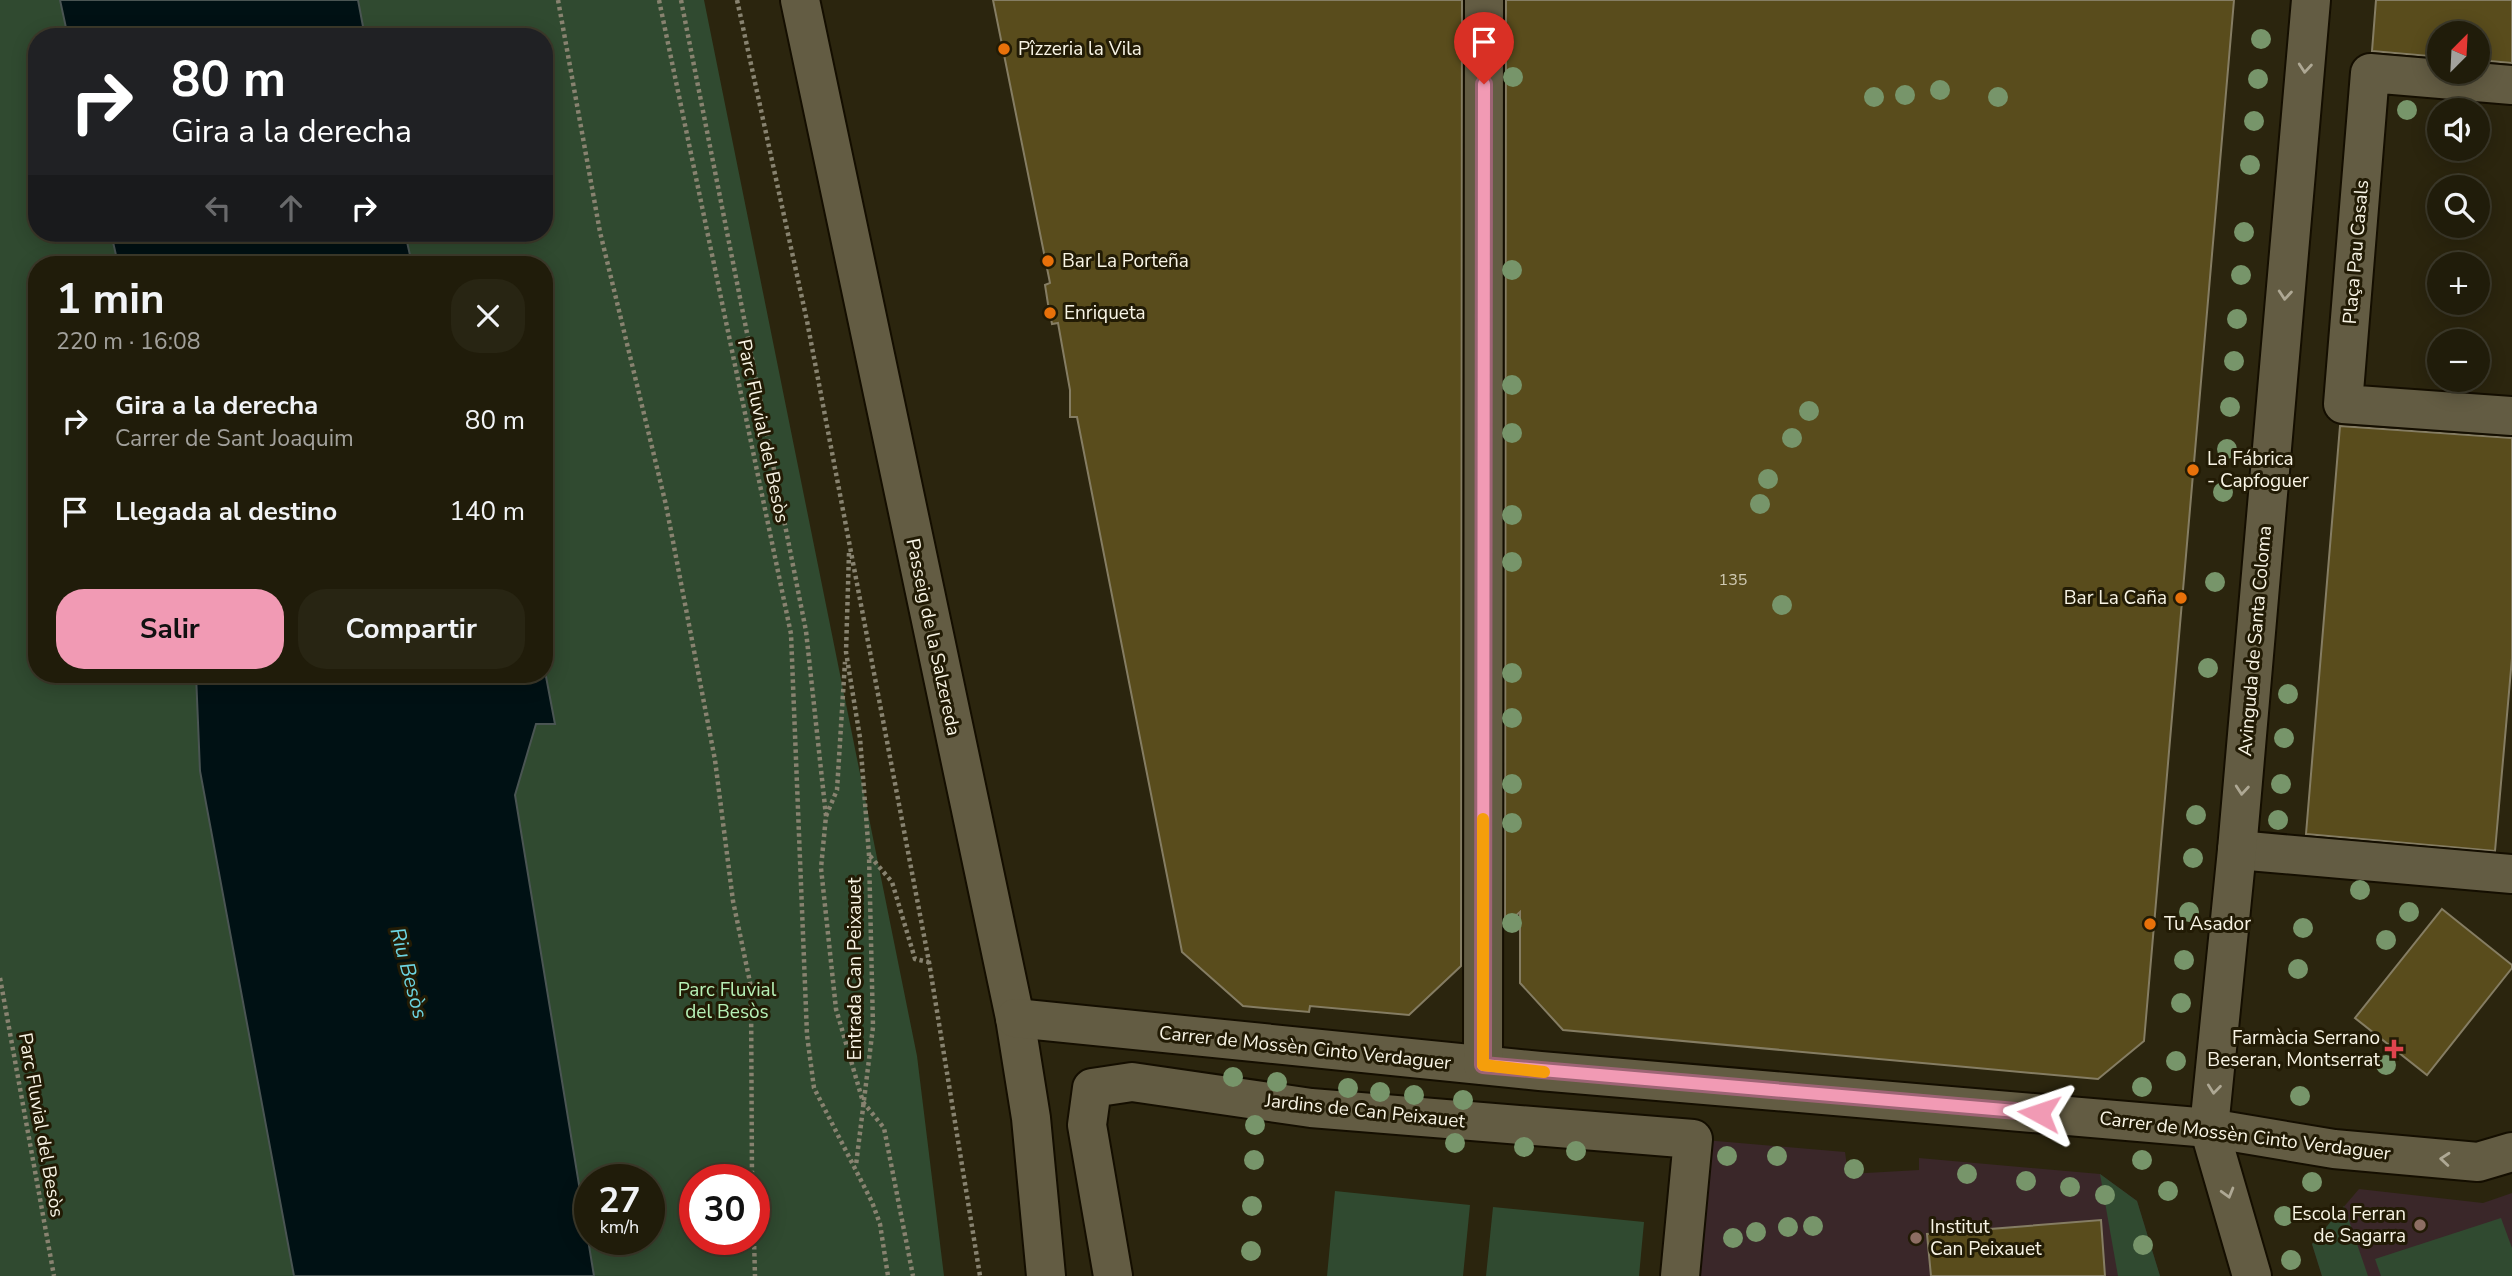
<!DOCTYPE html>
<html lang="es">
<head>
<meta charset="utf-8">
<style>
  :root { --surface:#201c0a; --page:#282513; --text:#f1f3f6; --muted:#a2a19c; --line:#3d3a2b; --accent:#f19ab4 }
  body { margin:0; font-family:"Nunito Sans",sans-serif; background:var(--page); color:var(--text); height:100vh; display:flex; flex-direction:column; font-size:26px; white-space:nowrap }
  * { box-sizing:border-box; margin:0 }
  p { font-size:23px; color:var(--muted) }
  .icon { flex:none; width:38px; height:38px; fill:none; stroke:currentColor; stroke-width:2; stroke-linecap:round; stroke-linejoin:round }
  .map { position:relative; flex:1; overflow:hidden }
  .panel { position:absolute; left:28px; top:256px; width:525px; height:427px; display:flex; flex-direction:column; background:var(--surface); border-radius:28px; box-shadow:0 4px 18px #0003,0 0 0 2px var(--line) }
  .panel>* { flex:none }
  .hud { position:absolute; left:28px; top:28px; width:525px; height:214px; border-radius:28px; box-shadow:0 4px 18px #0003,0 0 0 2px var(--line); background:#202124; color:#fff; overflow:hidden }
  .needle { width:46px; rotate:24deg }
  .fabs { position:absolute; left:2427px; top:21px; display:grid; gap:14px }
  .fabs a { display:grid; place-items:center; width:63px; height:63px; border-radius:50%; background:var(--surface); box-shadow:0 4px 18px #0003,0 0 0 2px var(--line); font-size:35px }
  .speed { position:absolute; left:574px; top:1164px; display:flex; gap:14px; font-size:35px; font-weight:700; text-align:center }
  .speed>* { display:grid; place-content:center; width:91px; height:91px; border-radius:50%; background:var(--surface); box-shadow:0 4px 18px #0003,0 0 0 2px var(--line); line-height:1 }
  .speed small { font-size:18px; font-weight:400 }
  .speed .limit { border:10px solid #d22; background:#fff; color:#111 }
  .pin { position:absolute; display:grid; place-items:center; width:60px; height:60px; color:#fff; margin:-72px -30px; border-radius:50% 50% 50% 0; rotate:-45deg; box-shadow:0 0 7px #0007 }
  .pin .icon { rotate:45deg }
  .me { position:absolute; width:77px; margin:-38px; rotate:275deg; stroke-linejoin:round; filter:drop-shadow(0 0 5px #0008) }
  .turn { display:flex; align-items:center; gap:24px; height:147px; padding:0 28px; font-size:32px }
  .turn .icon { width:91px; height:91px; stroke-width:2.5 }
  .turn b { display:block; font-size:49px; line-height:60px }
  .lanes { display:flex; align-items:center; height:66px; padding:0 28px; background:#0003; justify-content:center; gap:35px; direction:ltr }
  .lanes .off { opacity:.35 }
  .round { display:grid; place-items:center; flex:none; width:74px; height:74px; border-radius:28px; background:var(--page) }
  .headline { display:flex; align-items:center; justify-content:space-between; height:119px; padding:0 28px }
  h1 { font-size:42px; font-weight:700; line-height:52px }
  .primary-button { display:flex; gap:14px; margin-top:auto; padding:14px 28px }
  .primary-button a { flex:1; height:80px; border-radius:28px; background:var(--accent); color:#111; font-size:28px; font-weight:700; line-height:80px; text-align:center }
  .primary-button a+a { background:var(--page); color:var(--text) }
  ul { padding:0; list-style:none }
  li { display:flex; align-items:center; gap:21px; height:91px; padding:0 28px }
  li div { flex:1 }
  li b { display:block; font-size:26px }
  li em { font-style:normal }
  .map>svg:first-child { display:block }
  .education { fill:#3a2729 }
  .green { fill:#304a30; fill-rule:evenodd }
  .water { fill:#001114; stroke:#4a5553; stroke-width:2 }
  .building { fill:#594c1c; stroke:#857d63; stroke-width:2 }
  .lines { fill:none; stroke-linecap:round; stroke-linejoin:round }
  .pedestrian-casing { stroke:#140e00; stroke-width:42 }
  .minor-casing { stroke:#140e00; stroke-width:42 }
  .path { stroke:#888370; stroke-width:4.5; stroke-dasharray:3.5 3.5; stroke-linecap:butt }
  .pedestrian { stroke:#635c43; stroke-width:38 }
  .minor { stroke:#635c43; stroke-width:38 }
  .tree { fill:#77956a }
  .oneway { stroke:#aea894 }
  .route-casing { stroke:#9d6475; stroke-width:18 }
  .route { stroke:#f19ab4; stroke-width:12 }
  .slow { stroke:#f59e0b; stroke-width:12 }
  .food-dot { fill:#e8710a; stroke:#221b05; stroke-width:2.5 }
  .health-dot { fill:#e0444e; stroke:#221b05; stroke-width:2.5 }
  .education-dot { fill:#8d6e63; stroke:#221b05; stroke-width:2.5 }
  .labels { text-anchor:middle; dominant-baseline:central; stroke-width:6; stroke-linejoin:round; paint-order:stroke }
  .number-label { font-size:16px; fill:#d0cab3 }
  .poi-label { font-size:19px; fill:#f8f4e5; stroke:#221b05; text-anchor:start }
  .street-label { font-size:19px; fill:#f8f4e5; stroke:#221b05 }
  .park-label { font-size:19px; fill:#b6f0b6; stroke:#221b05 }
  .water-label { font-size:21px; font-style:italic; fill:#6cd4e1; stroke:#221b05 }
</style>
</head>
<body>
<div class="map">
<svg width="2512" height="1276" viewBox="0 0 2512 1276">
  <rect width="100%" height="100%" fill="#2b250e"/>
  <g class="education">
    <path d="M 1693,1139 L 1845,1152 L 1848,1174 L 1919,1170 L 1919,1158 L 2100,1174 L 2137,1201 L 2160,1276 L 1680,1276 Z"/>
    <path d="M 2359,1189 L 2483,1203 L 2512,1193 L 2512,1276 L 2322,1276 L 2312,1244 Z"/>
  </g>
  <g class="green">
    <path d="M 0,0 L 60,0 L 68,37 L 37,37 L 37,233 L 111,233 L 118,264 L 37,264 L 37,674 L 196,674 L 200,771 L 294,1276 L 0,1276 Z"/>
    <path d="M 358,0 L 704,0 L 917,1056 L 944,1276 L 594,1276 L 515,795 L 536,724 L 555,723 L 544,666 L 544,264 L 412,264 L 405,233 L 544,233 L 544,37 L 365,37 ZM 590,1180 L 649,1180 L 649,1239 L 590,1239 ZM 695,1180 L 754,1180 L 754,1239 L 695,1239 Z"/>
    <path d="M 2100,1174 L 2137,1201 L 2160,1276 L 2118,1276 Z"/>
    <path d="M 1335,1191 L 1470,1205 L 1463,1276 L 1327,1276 Z"/>
    <path d="M 2344,1206 L 2368,1276 L 2322,1276 L 2312,1244 Z"/>
    <path d="M 1493,1207 L 1644,1222 L 1639,1276 L 1486,1276 Z"/>
    <path d="M 2501,1218 L 2512,1248 L 2512,1276 L 2381,1276 L 2375,1259 Z"/>
  </g>
  <g class="water">
    <path d="M 60,0 L 358,0 L 365,37 L 68,37 Z"/>
    <path d="M 111,233 L 405,233 L 412,264 L 118,264 Z"/>
    <path d="M 544,666 L 555,724 L 536,724 L 515,795 L 594,1276 L 294,1276 L 200,771 L 196,674 L 544,674 Z"/>
  </g>
  <g class="building">
    <path d="M 993,0 L 1462,0 L 1461,966 L 1409,1015 L 1310,1006 L 1309,1012 L 1243,1006 L 1182,952 L 1077,417 L 1070,417 L 1070,390 L 1058,323 L 1052,324 L 1048,304 L 1045,285 L 1050,283 Z"/>
    <path d="M 1506,0 L 2234,0 L 2144,1041 L 2098,1079 L 1563,1030 L 1520,983 L 1520,912 L 1505,925 Z"/>
    <path d="M 2376,0 L 2512,0 L 2512,63 L 2478,60 L 2478,33 L 2440,33 L 2440,57 L 2372,51 Z"/>
    <path d="M 2340,426 L 2512,438 L 2512,658 L 2495,851 L 2306,834 Z"/>
    <path d="M 2442,909 L 2512,965 L 2512,968 L 2427,1075 L 2355,1018 Z"/>
    <path d="M 2101,1220 L 2105,1276 L 1931,1276 L 1927,1234 Z"/>
  </g>
  <g class="lines">
    <g class="pedestrian-casing">
      <g id="pedestrian">
        <path d="M 2512,85 L 2370,73 L 2343,404 L 2512,416"/>
        <path d="M 2237,850 L 2512,874"/>
        <path d="M 1113,1276 L 1087,1125 L 1092,1088 L 1132,1082 L 1311,1108 L 1693,1139 L 1680,1276"/>
      </g>
    </g>
    <g class="minor-casing">
      <g id="minor">
        <path d="M 800,0 L 1015,1018 L 1031,1118 L 1046,1276"/>
        <path d="M 1015,1018 L 1540,1071 L 2209,1128 L 2334,1149 L 2478,1162 L 2512,1152"/>
        <path d="M 1483,1065 L 1484,0"/>
        <path d="M 2252,1276 L 2209,1128 L 2237,850 L 2311,0"/>
      </g>
    </g>
    <g class="path">
      <path d="M 558,0 L 600,232 L 666,505 L 715,760 L 733,901 L 751,987 L 752,1180"/>
      <path d="M 659,0 L 791,634 L 807,1035 L 814,1088 L 872,1202 L 880,1224 L 888,1276"/>
      <path d="M 681,0 L 806,631 L 826,816 L 821,868 L 836,1009 L 863,1102 L 884,1128 L 913,1276"/>
      <path d="M 737,0 L 807,321 L 929,962 L 980,1276"/>
      <path d="M 849,553 L 846,652 L 860,738 L 869,855 L 873,1027 L 856,1165"/>
      <path d="M 826,816 L 837,790 L 845,662"/>
      <path d="M 870,856 L 892,882 L 915,959 L 929,962"/>
      <path d="M 0,978 L 54,1276"/>
      <path d="M 754,1239 L 755,1276"/>
    </g>
    <use href="#pedestrian" class="pedestrian"/>
    <use href="#minor" class="minor"/>
  </g>
  <g class="tree">
    <circle cx="2261" cy="39" r="10"/>
    <circle cx="1513" cy="77" r="10"/>
    <circle cx="2258" cy="79" r="10"/>
    <circle cx="1940" cy="90" r="10"/>
    <circle cx="1905" cy="95" r="10"/>
    <circle cx="1874" cy="97" r="10"/>
    <circle cx="1998" cy="97" r="10"/>
    <circle cx="2407" cy="110" r="10"/>
    <circle cx="2254" cy="121" r="10"/>
    <circle cx="2250" cy="165" r="10"/>
    <circle cx="2244" cy="232" r="10"/>
    <circle cx="1512" cy="270" r="10"/>
    <circle cx="2241" cy="275" r="10"/>
    <circle cx="2237" cy="319" r="10"/>
    <circle cx="2234" cy="361" r="10"/>
    <circle cx="1512" cy="385" r="10"/>
    <circle cx="2230" cy="407" r="10"/>
    <circle cx="1809" cy="411" r="10"/>
    <circle cx="1512" cy="433" r="10"/>
    <circle cx="1792" cy="438" r="10"/>
    <circle cx="2227" cy="449" r="10"/>
    <circle cx="1768" cy="479" r="10"/>
    <circle cx="2223" cy="492" r="10"/>
    <circle cx="1760" cy="504" r="10"/>
    <circle cx="1512" cy="515" r="10"/>
    <circle cx="1512" cy="562" r="10"/>
    <circle cx="2215" cy="582" r="10"/>
    <circle cx="1782" cy="605" r="10"/>
    <circle cx="2208" cy="668" r="10"/>
    <circle cx="1512" cy="673" r="10"/>
    <circle cx="2288" cy="694" r="10"/>
    <circle cx="1512" cy="718" r="10"/>
    <circle cx="2284" cy="738" r="10"/>
    <circle cx="1512" cy="784" r="10"/>
    <circle cx="2281" cy="784" r="10"/>
    <circle cx="2196" cy="815" r="10"/>
    <circle cx="2278" cy="820" r="10"/>
    <circle cx="1512" cy="823" r="10"/>
    <circle cx="2193" cy="858" r="10"/>
    <circle cx="2360" cy="890" r="10"/>
    <circle cx="2189" cy="912" r="10"/>
    <circle cx="2409" cy="912" r="10"/>
    <circle cx="1512" cy="923" r="10"/>
    <circle cx="2303" cy="928" r="10"/>
    <circle cx="2386" cy="940" r="10"/>
    <circle cx="2184" cy="960" r="10"/>
    <circle cx="2298" cy="969" r="10"/>
    <circle cx="2181" cy="1003" r="10"/>
    <circle cx="2176" cy="1061" r="10"/>
    <circle cx="2386" cy="1065" r="10"/>
    <circle cx="1233" cy="1077" r="10"/>
    <circle cx="1277" cy="1082" r="10"/>
    <circle cx="2142" cy="1087" r="10"/>
    <circle cx="1348" cy="1088" r="10"/>
    <circle cx="1380" cy="1092" r="10"/>
    <circle cx="1414" cy="1095" r="10"/>
    <circle cx="2300" cy="1096" r="10"/>
    <circle cx="1463" cy="1100" r="10"/>
    <circle cx="1255" cy="1125" r="10"/>
    <circle cx="1455" cy="1143" r="10"/>
    <circle cx="1524" cy="1147" r="10"/>
    <circle cx="1576" cy="1151" r="10"/>
    <circle cx="1727" cy="1156" r="10"/>
    <circle cx="1777" cy="1156" r="10"/>
    <circle cx="1254" cy="1160" r="10"/>
    <circle cx="2142" cy="1160" r="10"/>
    <circle cx="1854" cy="1169" r="10"/>
    <circle cx="1967" cy="1174" r="10"/>
    <circle cx="2026" cy="1181" r="10"/>
    <circle cx="2312" cy="1182" r="10"/>
    <circle cx="2070" cy="1187" r="10"/>
    <circle cx="2168" cy="1191" r="10"/>
    <circle cx="2105" cy="1195" r="10"/>
    <circle cx="1252" cy="1206" r="10"/>
    <circle cx="2284" cy="1216" r="10"/>
    <circle cx="1813" cy="1226" r="10"/>
    <circle cx="1788" cy="1227" r="10"/>
    <circle cx="1756" cy="1232" r="10"/>
    <circle cx="1733" cy="1238" r="10"/>
    <circle cx="2143" cy="1245" r="10"/>
    <circle cx="1251" cy="1251" r="10"/>
    <circle cx="2291" cy="1260" r="10"/>
  </g>
  <defs><path id="oneway-chevron" d="M-2-3.5L2.5 0L-2 3.5" fill="none" stroke-width="1.6" stroke-linecap="round" stroke-linejoin="round" transform="scale(1.75)"/></defs>
  <g class="oneway">
    <use href="#oneway-chevron" transform="translate(2305 68) rotate(95)"/>
    <use href="#oneway-chevron" transform="translate(2285 295) rotate(95)"/>
    <use href="#oneway-chevron" transform="translate(2242 790) rotate(95)"/>
    <use href="#oneway-chevron" transform="translate(2214 1089) rotate(96)"/>
    <use href="#oneway-chevron" transform="translate(2445 1159) rotate(-175)"/>
    <use href="#oneway-chevron" transform="translate(2228 1193) rotate(74)"/>
  </g>
  <g class="lines">
    <g class="route-casing">
      <path id="route" d="M 1484,84 L 1483,1065 L 2039,1113"/>
    </g>
    <use href="#route" class="route"/>
    <path class="slow" d="M 1483,819 L 1483,1065 L 1544,1072"/>
  </g>
  <g class="food-dot">
    <circle cx="1004" cy="49" r="7"/>
    <circle cx="1048" cy="261" r="7"/>
    <circle cx="1050" cy="313" r="7"/>
    <circle cx="2193" cy="470" r="7"/>
    <circle cx="2181" cy="598" r="7"/>
    <circle cx="2150" cy="924" r="7"/>
  </g>
  <path class="health-dot" d="M2390.5 1038.5h7v7h7v7h-7v7h-7v-7h-7v-7h7z"/>
  <g class="education-dot">
    <circle cx="2420" cy="1225" r="7"/>
    <circle cx="1916" cy="1238" r="7"/>
  </g>
  <g class="labels">
    <g class="number-label">
      <text x="1733" y="580">135</text>
    </g>
    <g class="poi-label">
      <text x="1018" y="49">Pîzzeria la Vila</text>
      <text x="1062" y="261">Bar La Porteña</text>
      <text x="1064" y="313">Enriqueta</text>
      <text x="2207" y="459">La Fábrica<tspan x="2207" dy="22">- Capfoguer</tspan></text>
      <text x="2167" y="598" text-anchor="end">Bar La Caña</text>
      <text x="2164" y="924">Tu Asador</text>
      <text x="2380" y="1038" text-anchor="end">Farmàcia Serrano<tspan x="2380" dy="22">Beseran, Montserrat</tspan></text>
      <text x="2406" y="1214" text-anchor="end">Escola Ferran<tspan x="2406" dy="22">de Sagarra</tspan></text>
      <text x="1930" y="1227">Institut<tspan x="1930" dy="22">Can Peixauet</tspan></text>
    </g>
    <g class="street-label">
      <text transform="translate(2356 252) rotate(-85)">Plaça Pau Casals</text>
      <text transform="translate(763 431) rotate(78)">Parc Fluvial del Besòs</text>
      <text transform="translate(933 637) rotate(78)">Passeig de la Salzereda</text>
      <text transform="translate(2255 641) rotate(-85)">Avinguda de Santa Coloma</text>
      <text transform="translate(855 969) rotate(-90)">Entrada Can Peixauet</text>
      <text transform="translate(1305 1048) rotate(6)">Carrer de Mossèn Cinto Verdaguer</text>
      <text transform="translate(1365 1111) rotate(6)">Jardins de Can Peixauet</text>
      <text transform="translate(41 1125) rotate(80)">Parc Fluvial del Besòs</text>
      <text transform="translate(2245 1136) rotate(7)">Carrer de Mossèn Cinto Verdaguer</text>
    </g>
    <g class="park-label">
      <text x="727" y="990">Parc Fluvial<tspan x="727" dy="22">del Besòs</tspan></text>
    </g>
    <g class="water-label">
      <text transform="translate(409 973) rotate(75)">Riu Besòs</text>
    </g>
  </g>
</svg>
<div class="fabs">
<a><svg class="needle" viewBox="-14 -14 28 28"><path d="M0-13l5 13h-10z" fill="#e53935"/><path d="M0 13l5-13h-10z" fill="#a2a19c"/></svg></a>
<a><svg class="icon" aria-label="sound" viewBox="0 0 24 24"><path d="M4 9h4l5-4v14l-5-4H4zM17 9q2 3 0 6"/></svg></a>
<a><svg class="icon" aria-label="search" viewBox="0 0 24 24"><circle cx="10" cy="10" r="6"/><path d="M15 15l6 6"/></svg></a>
<a>+</a>
<a>−</a>
</div>
<div class="speed"><div>27<small>km/h</small></div><div class="limit">30</div></div>
<div class="pin" style="left:1484px;top:84px;background:#d93025"><svg class="icon" aria-label="arrive" viewBox="0 0 24 24"><path d="M6 21V4h12l-3 4 3 4H6"/></svg></div>
<svg class="me" style="left:2039px;top:1113px" viewBox="-20 -20 40 40"><path d="M0-17L14 15 0 8-14 15z" fill="#f19ab4" stroke="#fff" stroke-width="4"/></svg>
<div class="hud">
<div class="turn"><svg class="icon" aria-label="right" viewBox="0 0 24 24"><path d="M7 20v-9h11M14 6l5 5-5 5"/></svg><div><b>80 m</b>Gira a la derecha</div></div>
<div class="lanes"><svg class="icon off" aria-label="left" viewBox="0 0 24 24"><path d="M17 20v-9H6M10 6l-5 5 5 5"/></svg><svg class="icon off" aria-label="ahead" viewBox="0 0 24 24"><path d="M12 20V5M6 11l6-6 6 6"/></svg><svg class="icon" aria-label="right" viewBox="0 0 24 24"><path d="M7 20v-9h11M14 6l5 5-5 5"/></svg></div>
</div>
<section class="panel">
<div class="headline"><div><h1>1 min</h1><p>220 m · 16:08</p></div><a class="round"><svg class="icon" aria-label="close" viewBox="0 0 24 24"><path d="M6 6l12 12M18 6L6 18"/></svg></a></div>
<ul>
<li><svg class="icon" aria-label="right" viewBox="0 0 24 24"><path d="M7 20v-9h11M14 6l5 5-5 5"/></svg><div><b>Gira a la derecha</b><p>Carrer de Sant Joaquim</p></div><em>80 m</em></li>
<li><svg class="icon" aria-label="arrive" viewBox="0 0 24 24"><path d="M6 21V4h12l-3 4 3 4H6"/></svg><div><b>Llegada al destino</b></div><em>140 m</em></li>
</ul>
<div class="primary-button"><a>Salir</a><a>Compartir</a></div>
</section>
</div>
</body>
</html>
